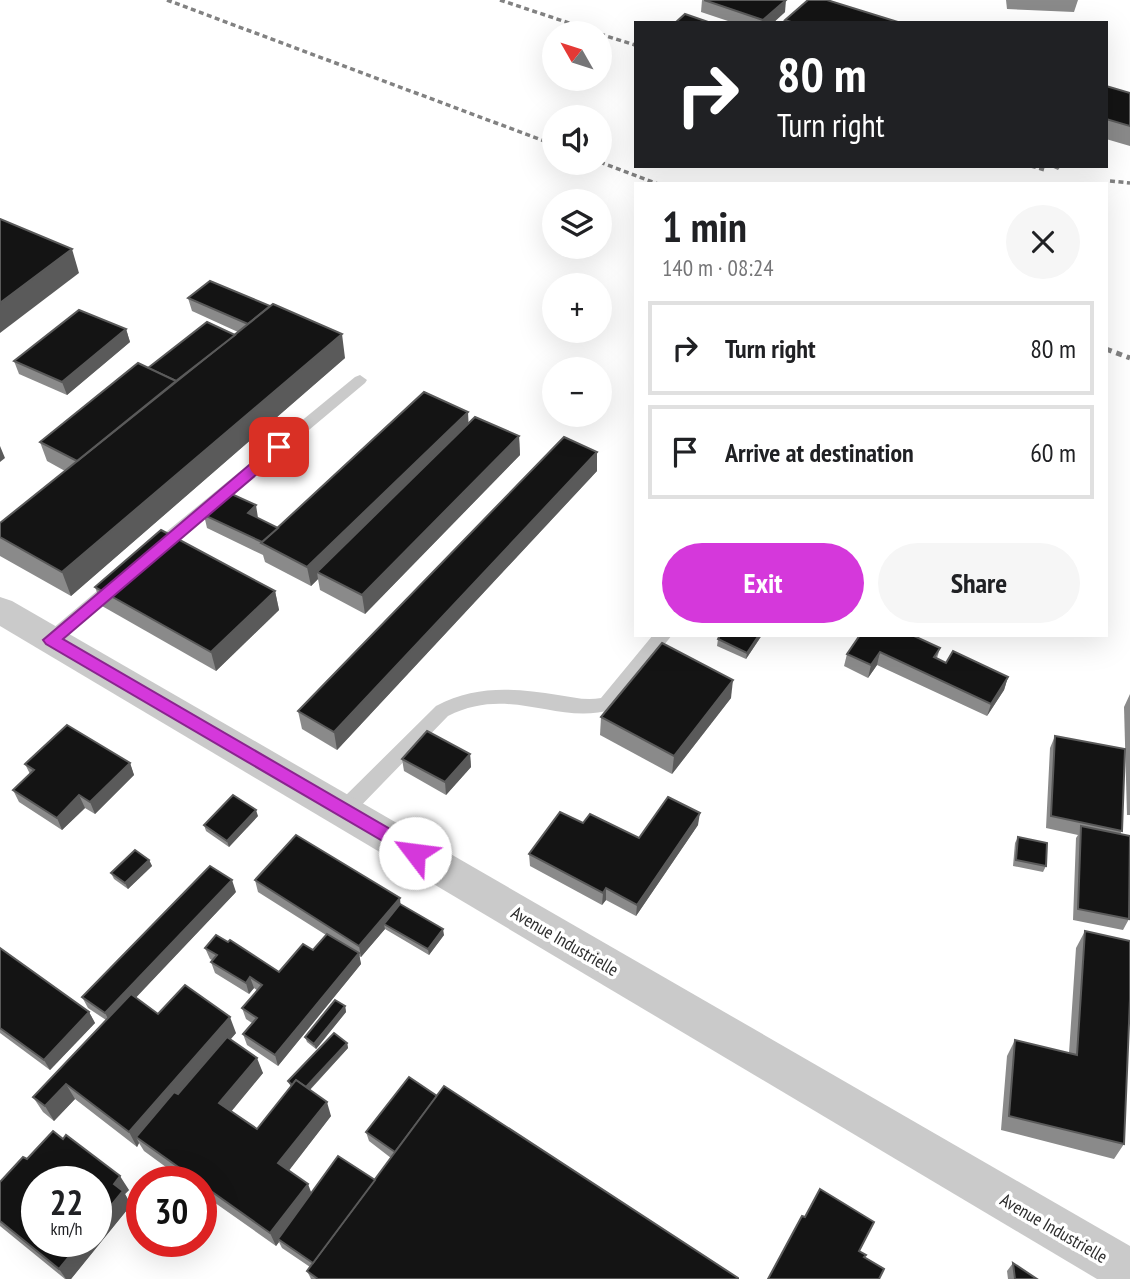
<!DOCTYPE html>
<html lang="en">
<head>
<meta charset="utf-8">
<style>
  :root { --surface:#fff; --page:#f6f6f6; --text:#202124; --muted:#757577; --line:#e0e0e0; --accent:#d538db }
  body { margin:0; font-family:"PT Sans Narrow",sans-serif; background:var(--page); color:var(--text); height:100vh; display:flex; flex-direction:column; font-size:26px; white-space:nowrap }
  * { box-sizing:border-box; margin:0 }
  p { font-size:23px; color:var(--muted) }
  .icon { flex:none; width:38px; height:38px; fill:none; stroke:currentColor; stroke-width:2; stroke-linecap:round; stroke-linejoin:round }
  .map { position:relative; flex:1; overflow:hidden }
  .panel { position:absolute; left:634px; top:182px; width:474px; height:455px; display:flex; flex-direction:column; background:var(--surface); border-radius:0px; box-shadow:0 7px 28px #0002 }
  .panel>* { flex:none }
  .banner { position:absolute; left:634px; top:21px; width:474px; height:147px; border-radius:0px; box-shadow:0 7px 28px #0002; background:#202124; color:#fff; overflow:hidden }
  .needle { width:46px; rotate:309deg }
  .fabs { position:absolute; left:542px; top:21px; display:grid; gap:14px }
  .fabs a { display:grid; place-items:center; width:70px; height:70px; border-radius:50%; background:var(--surface); box-shadow:0 7px 28px #0002; font-size:35px }
  .speed { position:absolute; left:21px; top:1166px; display:flex; gap:14px; font-size:35px; font-weight:700; text-align:center }
  .speed>* { display:grid; place-content:center; width:91px; height:91px; border-radius:50%; background:var(--surface); box-shadow:0 7px 28px #0002; line-height:1 }
  .speed small { font-size:18px; font-weight:400 }
  .speed .limit { border:10px solid #d22; background:#fff; color:#111 }
  .pin { position:absolute; display:grid; place-items:center; width:60px; height:60px; color:#fff; margin:-30px; border-radius:14px; box-shadow:0 4px 10px #0006 }
  .me { position:absolute; width:77px; margin:-38px; rotate:300deg; stroke-linejoin:round; filter:drop-shadow(0 0 5px #0008) }
  .turn { display:flex; align-items:center; gap:24px; height:147px; padding:0 28px; font-size:32px }
  .turn .icon { width:91px; height:91px; stroke-width:2.5 }
  .turn b { display:block; font-size:49px; line-height:60px }
  .round { display:grid; place-items:center; flex:none; width:74px; height:74px; border-radius:37px; background:var(--page) }
  .summary { display:flex; align-items:center; justify-content:space-between; height:119px; padding:0 28px }
  h1 { font-size:42px; font-weight:600; line-height:52px }
  .primary-button { display:flex; gap:14px; margin-top:auto; padding:14px 28px }
  .primary-button a { flex:1; height:80px; border-radius:42px; background:var(--accent); color:#fff; font-size:28px; font-weight:600; line-height:80px; text-align:center }
  .primary-button a+a { background:var(--page); color:var(--text) }
  ul { padding:0; list-style:none }
  li { display:flex; align-items:center; gap:21px; height:94px; margin:0 14px 10px; padding:0 14px; border:4px solid var(--line); border-radius:0px }
  li div { flex:1 }
  li b { display:block; font-size:26px }
  li em { font-style:normal }
  .map>svg:first-child { display:block }
  .lines { fill:none; stroke-linecap:round; stroke-linejoin:round }
  .lane { fill:#cacaca; fill-rule:evenodd }
  .street { fill:#cacaca; fill-rule:evenodd }
  .rail-far1 { stroke:#828282; stroke-width:3.5; stroke-dasharray:5 3.5; stroke-linecap:butt }
  .rail { stroke:#828282; stroke-width:5; stroke-dasharray:6 5; stroke-linecap:butt }
  .wall { fill:#8a8a8a }
  .shaded-wall { fill:#5a5a5a }
  .building { fill:#141414; stroke:#5a5a5a; stroke-width:2 }
  .route { fill:#d538db; stroke:#8a248e; stroke-width:2 }
  .labels { text-anchor:middle; dominant-baseline:central; stroke-width:7; stroke-linejoin:round; paint-order:stroke }
  .street-label { font-size:18px; fill:#2d2d2d; stroke:#fff }
</style>
</head>
<body>
<div class="map">
<svg width="1130" height="1279" viewBox="0 0 1130 1279">
  <rect width="100%" height="100%" fill="#fff"/>
  <g class="lines">
    <g class="lane">
      <path d="M 360,375 L 367,380 L 365,383 L 161,554 L 149,554 L 147,550 L 149,546 L 355,377 Z"/>
      <path d="M 116,578 L 122,580 L 124,584 L 122,588 L 57,645 L 45,645 L 42,640 L 45,635 L 110,580 Z"/>
      <path d="M 653,635 L 672,635 L 613,709 C 559,727 511,684 448,716 L 350,817 L 343,819 L 336,817 L 333,811 L 336,805 L 436,706 C 476,685 514,688 558,695 C 572,697 586,701 601,698 Z"/>
    </g>
    <path class="street" d="M 0,597 L 12,601 L 1130,1246 L 1130,1279 L 1097,1279 L 0,626 Z"/>
    <g class="rail-far1">
      <path d="M 167,0 L 555,145"/>
      <path d="M 500,0 L 599,33"/>
      <path d="M 600,34 L 635,45"/>
      <path d="M 600,162 L 658,184"/>
      <path d="M 1031,166 L 1045,170"/>
      <path d="M 1110,181 L 1130,183"/>
    </g>
    <path class="rail" d="M 1106,349 L 1130,358"/>
  </g>
  <g class="wall">
    <path d="M 702,0 L 785,12 L 773,23 L 734,23 L 701,12 Z"/>
    <path d="M 1006,0 L 1078,0 L 1074,12 L 1007,9 Z"/>
    <path d="M 1106,86 L 1130,93 L 1130,146 L 1106,139 Z"/>
    <path d="M 1049,166 L 1061,166 L 1058,170 Z"/>
    <path d="M 188,298 L 345,358 L 71,596 L 0,556 L 0,523 L 65,471 L 47,461 L 40,442 L 148,368 L 235,335 L 238,332 L 192,311 Z"/>
    <path d="M 126,329 L 130,342 L 67,395 L 19,374 L 14,361 Z"/>
    <path d="M 469,423 L 519,436 L 520,455 L 365,614 L 320,590 L 318,579 L 311,586 L 265,562 L 263,555 L 207,528 L 204,515 L 278,528 Z"/>
    <path d="M 597,452 L 597,471 L 337,750 L 302,729 L 298,711 Z"/>
    <path d="M 95,587 L 275,591 L 279,610 L 216,671 L 102,606 Z"/>
    <path d="M 720,635 L 762,635 L 746,659 L 717,646 L 718,639 Z"/>
    <path d="M 940,648 L 937,658 L 946,663 L 1008,677 L 1004,690 L 987,716 L 877,665 L 868,678 L 844,666 L 847,654 Z"/>
    <path d="M 1130,694 L 1130,815 L 1127,815 L 1124,707 Z"/>
    <path d="M 731,698 L 672,774 L 600,735 L 601,717 Z"/>
    <path d="M 1055,736 L 1122,831 L 1120,834 L 1129,919 L 1123,930 L 1073,920 L 1076,838 L 1078,835 L 1046,828 L 1050,748 Z"/>
    <path d="M 470,754 L 471,767 L 446,795 L 404,771 L 402,759 Z"/>
    <path d="M 130,763 L 134,775 L 95,814 L 85,808 L 62,830 L 19,802 L 13,790 L 30,774 L 25,764 Z"/>
    <path d="M 258,816 L 229,847 L 206,831 L 204,825 Z"/>
    <path d="M 583,823 L 639,838 L 698,825 L 636,916 L 606,900 L 602,905 L 530,866 L 529,854 Z"/>
    <path d="M 1018,837 L 1046,866 L 1043,872 L 1013,866 L 1015,843 Z"/>
    <path d="M 149,860 L 152,866 L 128,889 L 114,879 L 111,873 Z"/>
    <path d="M 255,880 L 400,904 L 444,935 L 429,955 L 385,929 L 361,957 L 359,956 L 361,964 L 278,1066 L 247,1045 L 243,1034 L 252,1023 L 246,1019 L 242,1008 L 258,991 L 254,988 L 249,994 L 215,973 L 211,962 L 212,960 L 210,959 L 205,948 L 228,942 L 279,972 L 313,950 L 326,935 L 258,892 Z"/>
    <path d="M 236,892 L 135,998 L 158,1014 L 236,1033 L 230,1040 L 263,1073 L 231,1111 L 257,1129 L 291,1087 L 288,1081 L 347,1043 L 348,1048 L 310,1090 L 331,1116 L 289,1170 L 311,1193 L 375,1180 L 391,1158 L 369,1141 L 366,1132 L 437,1096 L 738,1279 L 311,1279 L 307,1271 L 310,1267 L 282,1248 L 279,1242 L 276,1246 L 201,1193 L 201,1181 L 185,1181 L 144,1151 L 139,1143 L 137,1147 L 75,1099 L 54,1121 L 43,1112 L 33,1097 L 106,1020 L 88,1008 L 82,997 Z"/>
    <path d="M 1085,931 L 1124,1144 L 1114,1159 L 1001,1130 L 1007,1056 L 1015,1040 L 1069,1053 L 1076,948 Z"/>
    <path d="M 0,948 L 89,1012 L 95,1023 L 50,1070 L 0,1033 Z"/>
    <path d="M 345,1006 L 346,1012 L 316,1049 L 307,1042 L 305,1037 Z"/>
    <path d="M 27,1159 L 129,1190 L 125,1194 L 131,1205 L 71,1279 L 65,1279 L 0,1226 L 0,1182 Z"/>
    <path d="M 1013,1263 L 1037,1279 L 1008,1279 L 1007,1271 Z"/>
  </g>
  <g class="shaded-wall">
    <path d="M 786,0 L 785,12 L 773,23 L 762,23 L 763,20 Z"/>
    <path d="M 72,249 L 79,273 L 0,333 L 0,303 Z"/>
    <path d="M 126,329 L 130,342 L 67,395 L 62,382 Z"/>
    <path d="M 342,334 L 345,358 L 71,596 L 62,572 Z"/>
    <path d="M 468,412 L 469,431 L 317,572 L 318,579 L 311,586 L 307,567 Z"/>
    <path d="M 519,436 L 520,455 L 365,614 L 362,595 Z"/>
    <path d="M 0,446 L 5,458 L 0,462 Z"/>
    <path d="M 597,452 L 597,471 L 337,750 L 334,732 Z"/>
    <path d="M 256,505 L 258,518 L 248,513 Z"/>
    <path d="M 275,591 L 279,610 L 216,671 L 211,652 Z"/>
    <path d="M 759,635 L 762,635 L 746,659 L 747,653 Z"/>
    <path d="M 880,652 L 877,665 L 868,678 L 871,665 Z"/>
    <path d="M 1008,677 L 1004,690 L 987,716 L 991,704 Z"/>
    <path d="M 733,680 L 731,698 L 672,774 L 674,756 Z"/>
    <path d="M 470,754 L 471,767 L 446,795 L 445,782 Z"/>
    <path d="M 130,763 L 134,775 L 95,814 L 90,802 Z"/>
    <path d="M 79,795 L 85,808 L 62,830 L 57,818 Z"/>
    <path d="M 256,810 L 258,816 L 229,847 L 227,841 Z"/>
    <path d="M 700,813 L 698,825 L 636,916 L 637,905 Z"/>
    <path d="M 149,860 L 152,866 L 128,889 L 125,883 Z"/>
    <path d="M 232,880 L 236,892 L 111,1024 L 105,1013 Z"/>
    <path d="M 606,888 L 606,900 L 602,905 L 603,893 Z"/>
    <path d="M 400,898 L 401,910 L 384,924 L 385,929 L 361,957 L 359,946 Z"/>
    <path d="M 443,929 L 444,935 L 429,955 L 428,949 Z"/>
    <path d="M 359,953 L 361,964 L 278,1066 L 275,1055 Z"/>
    <path d="M 250,977 L 254,988 L 249,994 L 246,983 Z"/>
    <path d="M 345,1006 L 346,1012 L 316,1049 L 314,1044 Z"/>
    <path d="M 89,1012 L 95,1023 L 50,1070 L 44,1060 Z"/>
    <path d="M 230,1017 L 236,1033 L 142,1141 L 136,1137 L 139,1143 L 137,1147 L 129,1132 Z"/>
    <path d="M 347,1043 L 348,1048 L 303,1097 L 301,1092 Z"/>
    <path d="M 257,1058 L 263,1073 L 226,1118 L 219,1103 Z"/>
    <path d="M 66,1084 L 75,1099 L 54,1121 L 45,1106 Z"/>
    <path d="M 327,1102 L 331,1116 L 284,1177 L 278,1163 Z"/>
    <path d="M 120,1176 L 129,1190 L 125,1194 L 131,1205 L 71,1279 L 66,1279 L 59,1269 L 82,1241 L 96,1241 L 96,1224 L 114,1184 Z"/>
    <path d="M 308,1184 L 313,1197 L 278,1239 L 279,1242 L 276,1246 L 270,1233 Z"/>
  </g>
  <g class="building">
    <path d="M 704,0 L 786,0 L 763,20 Z"/>
    <path d="M 808,0 L 827,0 L 901,23 L 794,23 L 785,20 Z"/>
    <path d="M 685,14 L 711,23 L 675,23 Z"/>
    <path d="M 1106,86 L 1130,93 L 1130,126 L 1106,119 Z"/>
    <path d="M 0,219 L 72,249 L 0,303 Z"/>
    <path d="M 210,281 L 270,306 L 248,324 L 188,298 Z"/>
    <path d="M 273,304 L 342,334 L 62,572 L 0,537 L 0,523 Z"/>
    <path d="M 79,310 L 126,329 L 62,382 L 14,361 Z"/>
    <path d="M 207,322 L 235,335 L 176,381 L 148,368 Z"/>
    <path d="M 138,363 L 176,381 L 77,461 L 40,442 Z"/>
    <path d="M 424,392 L 468,412 L 307,567 L 261,543 Z"/>
    <path d="M 475,417 L 519,436 L 362,595 L 317,572 Z"/>
    <path d="M 564,437 L 597,452 L 334,732 L 298,711 Z"/>
    <path d="M 227,492 L 256,505 L 248,513 L 278,528 L 262,542 L 204,515 Z"/>
    <path d="M 161,530 L 275,591 L 211,652 L 95,587 Z"/>
    <path d="M 720,635 L 759,635 L 747,653 L 718,639 Z"/>
    <path d="M 860,635 L 912,635 L 940,648 L 934,657 L 946,663 L 953,651 L 1008,677 L 991,704 L 880,652 L 871,665 L 847,654 Z"/>
    <path d="M 662,643 L 733,680 L 674,756 L 601,717 Z"/>
    <path d="M 67,725 L 130,763 L 90,802 L 79,795 L 57,818 L 13,790 L 34,770 L 25,764 Z"/>
    <path d="M 427,731 L 470,754 L 445,782 L 402,759 Z"/>
    <path d="M 1055,736 L 1125,749 L 1122,831 L 1051,816 Z"/>
    <path d="M 233,795 L 256,810 L 227,841 L 204,825 Z"/>
    <path d="M 668,797 L 700,813 L 637,905 L 606,888 L 603,893 L 529,854 L 560,812 L 583,823 L 590,814 L 639,838 Z"/>
    <path d="M 1081,826 L 1130,836 L 1129,919 L 1078,909 Z"/>
    <path d="M 296,835 L 400,898 L 359,946 L 255,880 Z"/>
    <path d="M 1018,837 L 1047,843 L 1046,866 L 1016,860 Z"/>
    <path d="M 135,850 L 149,860 L 125,883 L 111,873 Z"/>
    <path d="M 210,866 L 232,880 L 105,1013 L 82,997 Z"/>
    <path d="M 400,904 L 443,929 L 428,949 L 384,924 Z"/>
    <path d="M 1085,931 L 1130,941 L 1130,999 L 1124,1144 L 1009,1116 L 1015,1040 L 1077,1055 Z"/>
    <path d="M 327,934 L 359,953 L 275,1055 L 243,1034 L 257,1018 L 242,1008 L 262,985 L 250,977 L 246,983 L 211,962 L 217,955 L 205,948 L 216,935 L 228,942 L 230,940 L 279,972 L 303,944 L 313,950 Z"/>
    <path d="M 0,948 L 89,1012 L 44,1060 L 0,1028 Z"/>
    <path d="M 185,985 L 230,1017 L 129,1132 L 66,1084 L 45,1106 L 33,1097 L 131,994 L 158,1014 Z"/>
    <path d="M 335,1000 L 345,1006 L 314,1044 L 305,1037 Z"/>
    <path d="M 334,1033 L 347,1043 L 306,1087 L 296,1080 L 292,1085 L 288,1081 Z"/>
    <path d="M 227,1037 L 257,1058 L 219,1103 L 257,1129 L 296,1080 L 327,1102 L 278,1163 L 308,1184 L 270,1233 L 201,1184 L 201,1181 L 198,1181 L 136,1137 L 174,1092 L 178,1094 Z"/>
    <path d="M 409,1077 L 437,1096 L 395,1152 L 366,1132 Z"/>
    <path d="M 444,1086 L 738,1278 L 738,1279 L 318,1279 L 307,1271 Z"/>
    <path d="M 53,1131 L 63,1139 L 66,1135 L 120,1176 L 114,1184 L 123,1191 L 96,1224 L 96,1181 L 37,1181 L 37,1241 L 82,1241 L 59,1269 L 0,1221 L 0,1182 L 23,1157 L 27,1159 Z"/>
    <path d="M 338,1156 L 375,1180 L 313,1263 L 278,1239 Z"/>
    <path d="M 820,1189 L 874,1222 L 859,1251 L 866,1255 L 864,1257 L 884,1269 L 879,1279 L 768,1279 L 802,1216 L 805,1217 Z"/>
    <path d="M 1013,1263 L 1037,1279 L 1015,1279 Z"/>
  </g>
  <path class="route" d="M 279,443 L 284,444 L 284,451 L 63,639 L 421,847 L 424,853 L 421,858 L 415,860 L 46,644 L 43,640 L 274,444 Z"/>
  <g class="labels">
    <g class="street-label">
      <text transform="translate(565 941) rotate(30)">Avenue Industrielle</text>
      <text transform="translate(1054 1228) rotate(30)">Avenue Industrielle</text>
    </g>
  </g>
</svg>
<div class="fabs">
<a><svg class="needle" viewBox="-14 -14 28 28"><path d="M0-13l5 13h-10z" fill="#e53935"/><path d="M0 13l5-13h-10z" fill="#757577"/></svg></a>
<a><svg class="icon" aria-label="sound" viewBox="0 0 24 24"><path d="M4 9h4l5-4v14l-5-4H4zM17 9q2 3 0 6"/></svg></a>
<a><svg class="icon" aria-label="layers" viewBox="0 0 24 24"><path d="M12 4l9 5-9 5-9-5zM3 14l9 5 9-5"/></svg></a>
<a>+</a>
<a>−</a>
</div>
<div class="speed"><div>22<small>km/h</small></div><div class="limit">30</div></div>
<div class="pin" style="left:279px;top:447px;background:#d93025"><svg class="icon" aria-label="arrive" viewBox="0 0 24 24"><path d="M6 21V4h12l-3 4 3 4H6"/></svg></div>
<svg class="me" style="left:415px;top:853px" viewBox="-20 -20 40 40"><circle r="19" fill="#fff"/><path d="M0-13L10 11 0 6-10 11z" fill="#d538db"/></svg>
<div class="banner">
<div class="turn"><svg class="icon" aria-label="right" viewBox="0 0 24 24"><path d="M7 20v-9h11M14 6l5 5-5 5"/></svg><div><b>80 m</b>Turn right</div></div>
</div>
<section class="panel">
<div class="summary"><div><h1>1 min</h1><p>140 m · 08:24</p></div><a class="round"><svg class="icon" aria-label="close" viewBox="0 0 24 24"><path d="M6 6l12 12M18 6L6 18"/></svg></a></div>
<ul>
<li><svg class="icon" aria-label="right" viewBox="0 0 24 24"><path d="M7 20v-9h11M14 6l5 5-5 5"/></svg><div><b>Turn right</b></div><em>80 m</em></li>
<li><svg class="icon" aria-label="arrive" viewBox="0 0 24 24"><path d="M6 21V4h12l-3 4 3 4H6"/></svg><div><b>Arrive at destination</b></div><em>60 m</em></li>
</ul>
<div class="primary-button"><a>Exit</a><a>Share</a></div>
</section>
</div>
</body>
</html>
